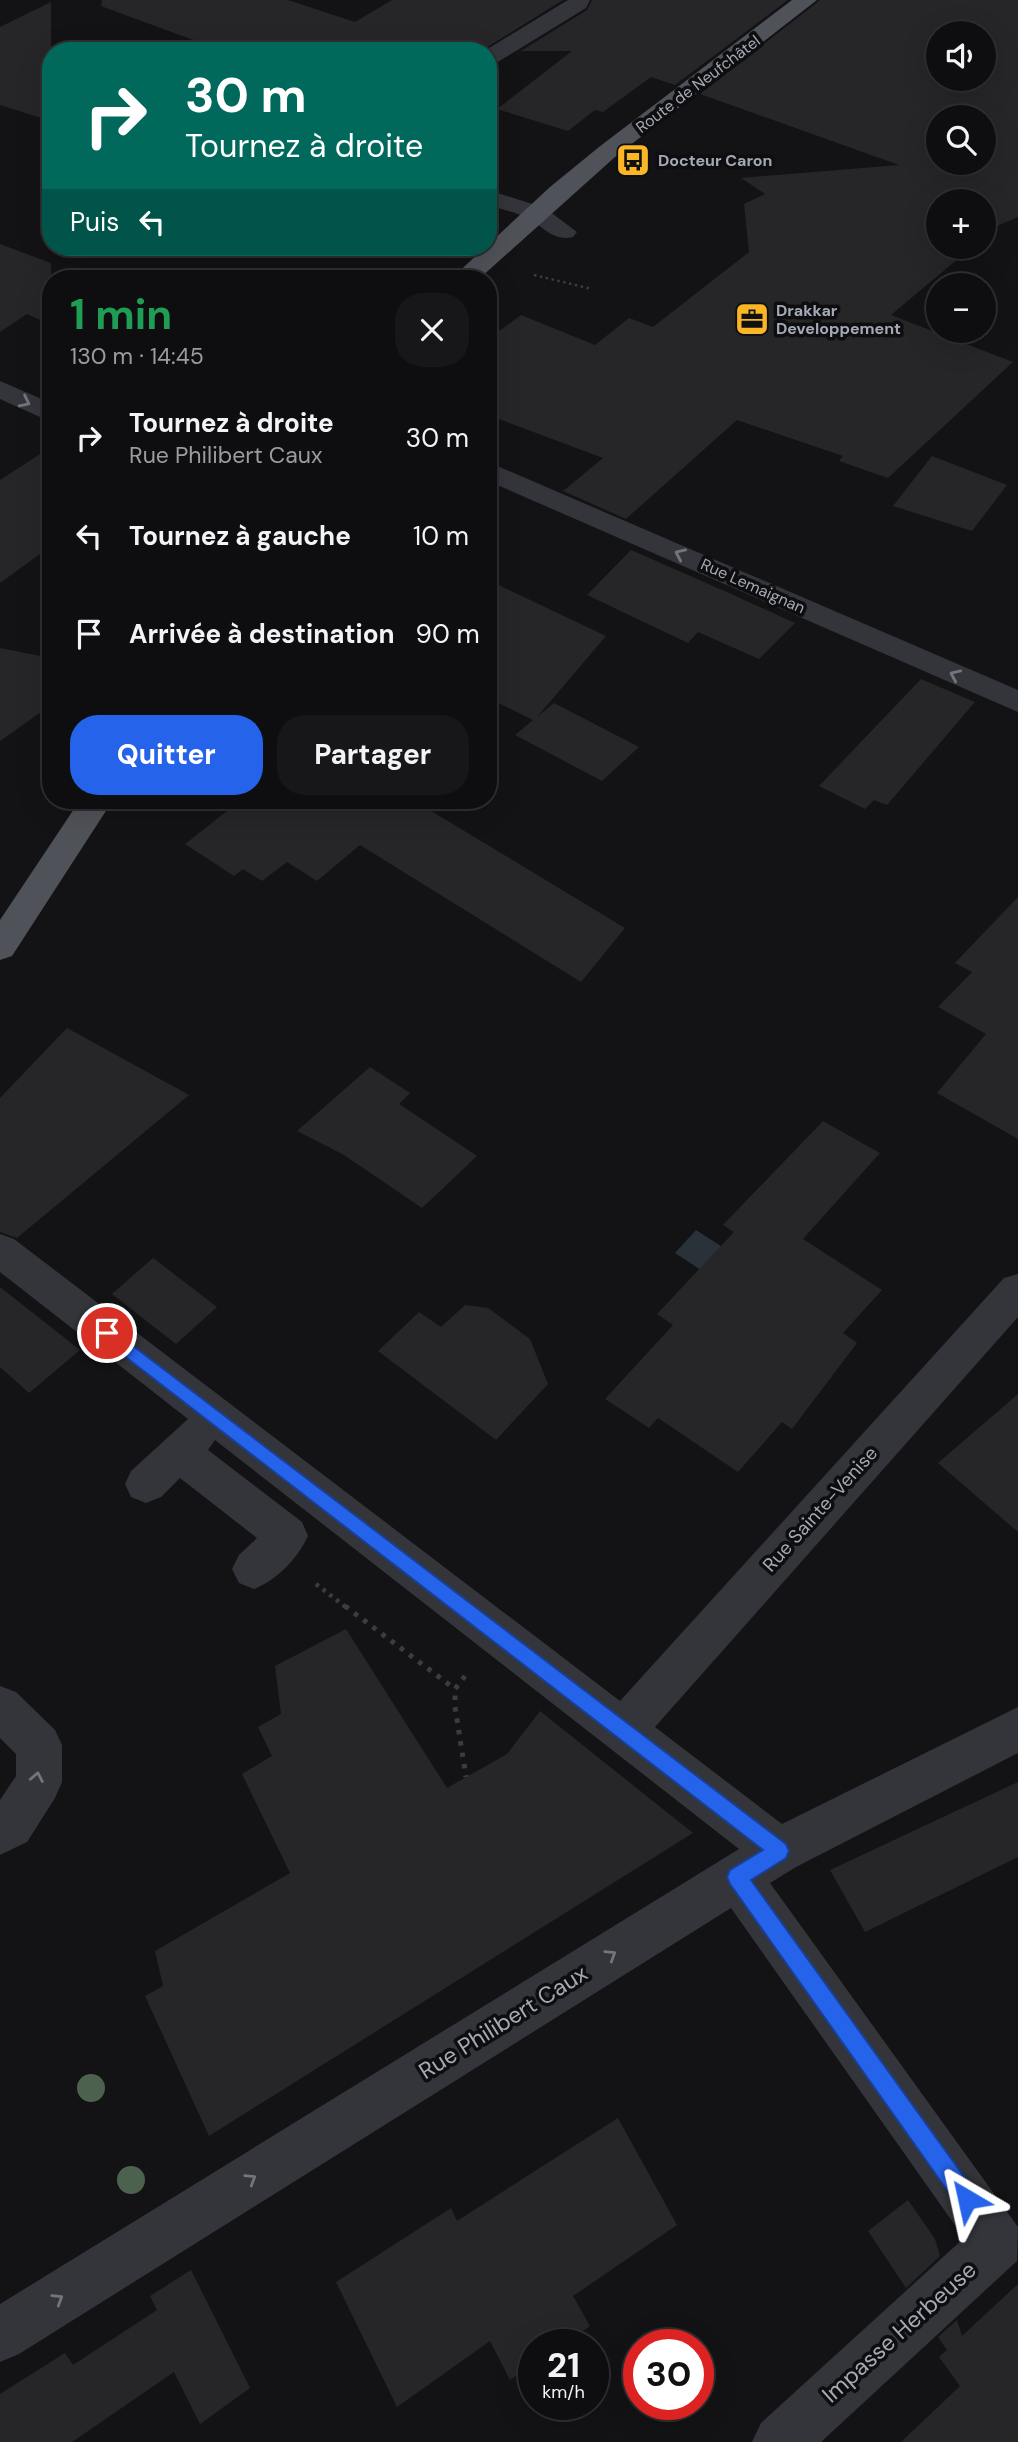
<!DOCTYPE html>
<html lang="fr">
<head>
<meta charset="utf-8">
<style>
  :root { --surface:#0e0e10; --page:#171719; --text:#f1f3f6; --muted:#9b9c9f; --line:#2e2e30; --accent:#2563eb }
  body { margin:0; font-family:"DM Sans",sans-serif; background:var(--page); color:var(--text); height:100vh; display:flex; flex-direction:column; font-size:26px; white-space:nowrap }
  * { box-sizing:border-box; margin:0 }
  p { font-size:23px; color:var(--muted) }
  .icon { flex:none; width:38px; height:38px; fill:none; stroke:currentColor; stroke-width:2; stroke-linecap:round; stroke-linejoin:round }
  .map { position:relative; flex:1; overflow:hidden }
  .details { position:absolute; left:42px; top:270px; width:455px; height:539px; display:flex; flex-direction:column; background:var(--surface); border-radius:28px; box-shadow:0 7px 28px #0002,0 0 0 2px var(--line) }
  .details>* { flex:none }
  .guide { position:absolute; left:42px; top:42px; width:455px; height:214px; border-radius:28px; box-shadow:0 7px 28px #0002,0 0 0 2px var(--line); background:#00695c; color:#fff; overflow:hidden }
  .buttons { position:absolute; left:926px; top:21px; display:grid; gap:14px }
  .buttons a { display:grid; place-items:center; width:70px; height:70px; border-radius:50%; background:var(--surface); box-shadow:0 7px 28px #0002,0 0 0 2px var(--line); font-size:35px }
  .speed { position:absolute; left:518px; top:2329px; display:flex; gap:14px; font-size:35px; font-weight:700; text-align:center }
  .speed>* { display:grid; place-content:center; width:91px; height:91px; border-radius:50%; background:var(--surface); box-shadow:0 7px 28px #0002,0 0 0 2px var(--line); line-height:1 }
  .speed small { font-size:18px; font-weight:400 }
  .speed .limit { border:10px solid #d22; background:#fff; color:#111 }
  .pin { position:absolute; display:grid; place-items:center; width:60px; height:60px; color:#fff; margin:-30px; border:4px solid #fff; border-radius:50%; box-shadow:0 2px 7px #0007 }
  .me { position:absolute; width:77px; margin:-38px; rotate:324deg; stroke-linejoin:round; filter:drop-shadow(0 0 5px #0008) }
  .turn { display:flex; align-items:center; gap:24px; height:147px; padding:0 28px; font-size:32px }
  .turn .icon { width:91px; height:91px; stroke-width:2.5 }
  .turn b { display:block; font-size:49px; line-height:60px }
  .then { display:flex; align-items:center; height:66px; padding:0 28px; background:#0003; gap:14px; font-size:26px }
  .round { display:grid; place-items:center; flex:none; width:74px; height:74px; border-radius:28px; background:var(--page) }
  .head { display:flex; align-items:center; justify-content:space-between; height:119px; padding:0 28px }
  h1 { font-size:42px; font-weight:700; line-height:52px; color:#1e9e55 }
  .primary-button { display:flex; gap:14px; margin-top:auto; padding:14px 28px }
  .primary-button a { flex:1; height:80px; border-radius:28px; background:var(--accent); color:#fff; font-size:28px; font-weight:700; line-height:80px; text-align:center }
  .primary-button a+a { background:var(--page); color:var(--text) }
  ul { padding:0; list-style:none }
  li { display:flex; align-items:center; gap:21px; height:98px; padding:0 28px }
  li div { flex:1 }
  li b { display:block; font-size:26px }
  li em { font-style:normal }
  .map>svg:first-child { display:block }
  .water { fill:#293239 }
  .building { fill:#262629; fill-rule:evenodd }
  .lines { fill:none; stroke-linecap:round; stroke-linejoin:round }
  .path-far2 { stroke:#3a3c41; stroke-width:2.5; stroke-dasharray:2.5 3.5; stroke-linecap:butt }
  .path-far1 { stroke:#3a3c41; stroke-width:4.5; stroke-dasharray:3.5 5; stroke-linecap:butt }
  .path { stroke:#3a3c41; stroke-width:5; stroke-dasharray:4.5 7; stroke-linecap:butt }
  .minor { fill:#34353a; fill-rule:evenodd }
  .major { fill:#505259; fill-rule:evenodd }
  .tree { fill:#4c624e }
  .oneway { stroke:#72757e }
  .route { fill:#2563eb; stroke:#184099; stroke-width:2 }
  .labels { text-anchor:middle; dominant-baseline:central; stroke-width:7; stroke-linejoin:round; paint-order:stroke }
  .far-street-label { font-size:16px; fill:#a4a9b6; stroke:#0e0e10 }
  .far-poi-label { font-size:16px; font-weight:bold; fill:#a4a9b6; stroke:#0e0e10; text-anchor:start }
  .street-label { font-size:19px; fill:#a4a9b6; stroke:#0e0e10 }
  .near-street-label { font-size:23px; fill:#a4a9b6; stroke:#0e0e10 }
</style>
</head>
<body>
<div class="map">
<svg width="1018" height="2442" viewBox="0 0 1018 2442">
  <rect width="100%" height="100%" fill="#131315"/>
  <path class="water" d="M 696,1230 L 752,1266 L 730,1289 L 675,1253 Z"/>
  <g class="building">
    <path d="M 102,0 L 288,0 L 355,22 L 392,0 L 563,0 L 481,51 L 223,51 L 101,6 Z"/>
    <path d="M 592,0 L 788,0 L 675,85 L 651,77 L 603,112 L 595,110 L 568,131 L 497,109 L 572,51 L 521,51 L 587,10 Z"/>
    <path d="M 820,0 L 1018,0 L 1018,217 L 997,226 L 984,237 L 984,201 L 938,201 L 938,247 L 972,247 L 891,315 L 1013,362 L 888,478 L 839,461 L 843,456 L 737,420 L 626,519 L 563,491 L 603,458 L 488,415 L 488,339 L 521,315 L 595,345 L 629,318 L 653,327 L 749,252 L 744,204 L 765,194 L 741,178 L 899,165 L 700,94 ZM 938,33 L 984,33 L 984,79 L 938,79 ZM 938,117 L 984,117 L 984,163 L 938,163 Z"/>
    <path d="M 51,2 L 51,121 L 0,105 L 0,27 Z"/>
    <path d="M 0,244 L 51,263 L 51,325 L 27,314 L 0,332 Z"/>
    <path d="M 51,447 L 51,546 L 0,583 L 0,480 Z"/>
    <path d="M 932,456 L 1007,485 L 972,531 L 893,506 Z"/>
    <path d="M 631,550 L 729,593 L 795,623 L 759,659 L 698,632 L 688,643 L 587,595 Z"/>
    <path d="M 488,580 L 606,636 L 537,717 L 554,703 L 639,747 L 602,781 L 515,735 L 533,720 L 488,698 Z"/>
    <path d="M 0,648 L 51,658 L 51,705 L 0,741 Z"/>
    <path d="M 921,679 L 975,702 L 887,805 L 874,800 L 865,809 L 819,786 Z"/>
    <path d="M 241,800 L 413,800 L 625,928 L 581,982 L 360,845 L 317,881 L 287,862 L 262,881 L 243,869 L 234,876 L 185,844 Z"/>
    <path d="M 1018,897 L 1018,1139 L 937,1093 L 986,1034 L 938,1007 L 972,972 L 955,963 Z"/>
    <path d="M 67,1028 L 189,1095 L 17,1238 L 0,1232 L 0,1098 Z"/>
    <path d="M 370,1067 L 410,1093 L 399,1104 L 477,1156 L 422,1208 L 344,1155 L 297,1131 Z"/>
    <path d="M 823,1121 L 880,1153 L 803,1239 L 882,1290 L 843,1333 L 857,1343 L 792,1429 L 782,1422 L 738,1472 L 658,1418 L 649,1428 L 605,1399 L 673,1325 L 657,1314 L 734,1232 L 723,1225 Z"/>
    <path d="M 153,1258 L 217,1307 L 176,1344 L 112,1294 Z"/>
    <path d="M 0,1287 L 80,1350 L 29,1393 L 0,1367 Z"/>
    <path d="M 465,1305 L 488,1308 L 530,1339 L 548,1384 L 496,1440 L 378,1351 L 419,1312 L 441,1327 Z"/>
    <path d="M 1018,1394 L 1018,1532 L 938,1463 Z"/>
    <path d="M 346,1629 L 447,1788 L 507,1754 L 540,1711 L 693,1833 L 209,2136 L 145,1996 L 163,1986 L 155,1951 L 290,1873 L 242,1774 L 272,1756 L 258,1727 L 281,1714 L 275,1666 Z"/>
    <path d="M 1018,1782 L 1018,1857 L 865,1932 L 830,1870 Z"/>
    <path d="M 618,2118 L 677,2225 L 573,2296 L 590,2326 L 562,2345 L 534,2345 L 534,2364 L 510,2380 L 490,2341 L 397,2407 L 336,2282 L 451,2208 L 457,2221 Z"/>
    <path d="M 908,2200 L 935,2239 L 940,2256 L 906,2288 L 868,2231 Z"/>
    <path d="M 191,2270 L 250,2388 L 200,2424 L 174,2372 L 72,2442 L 0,2442 L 0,2394 L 65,2353 L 73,2365 L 157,2310 L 150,2296 Z"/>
    <path d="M 1018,2284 L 1018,2442 L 901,2442 L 960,2386 L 939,2357 L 947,2350 L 938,2337 L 957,2320 L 962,2336 Z"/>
  </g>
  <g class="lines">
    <path class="path-far2" d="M 534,275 L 592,289"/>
    <path class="path-far1" d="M 316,1584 L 347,1608"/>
    <g class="path">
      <path d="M 345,1606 L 455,1689"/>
      <path d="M 465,1676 L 455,1689 L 455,1707 L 466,1777"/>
    </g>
    <g class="minor">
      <path d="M 568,0 L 590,0 L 586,8 L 496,63 L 488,65 L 488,51 L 484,51 Z"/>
      <path d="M 488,190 L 545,208 L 577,232 L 573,237 C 553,242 543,226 527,218 C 515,212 501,209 488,205 Z"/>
      <path d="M 0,381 L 51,403 L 51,422 L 0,399 Z"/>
      <path d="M 488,462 L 1018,690 L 1018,712 L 488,481 Z"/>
      <path d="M 0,1234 L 14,1239 L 620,1701 L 1004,1278 L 1018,1274 L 1018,1317 L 655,1727 L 782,1824 L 1018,1707 L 1018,1753 L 796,1867 L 770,1883 L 1018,2227 L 1017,2261 L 821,2442 L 752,2442 L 761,2423 L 964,2238 L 731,1908 L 19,2354 L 0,2362 L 0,2304 L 739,1849 L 215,1440 L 208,1450 L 302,1522 L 308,1536 C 298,1558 277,1580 254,1589 L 239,1583 L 232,1569 L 239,1555 L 257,1538 L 180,1478 L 161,1497 L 146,1503 L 131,1497 L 125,1484 L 131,1471 L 188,1419 L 0,1272 Z"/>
      <path d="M 0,1686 L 16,1692 L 55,1730 L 62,1745 L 62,1782 L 55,1798 L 27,1842 L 0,1855 L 0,1800 L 16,1776 L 16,1754 L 0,1738 Z"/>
    </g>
    <g class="major">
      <path d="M 792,0 L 817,0 L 615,157 L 480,278 L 452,278 L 550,187 L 599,147 Z"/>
      <path d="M 80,800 L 113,800 L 12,956 L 0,960 L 0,920 Z"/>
    </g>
  </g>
  <g class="tree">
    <circle cx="91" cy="2088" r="14"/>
    <circle cx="131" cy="2180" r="14"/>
  </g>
  <defs><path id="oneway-chevron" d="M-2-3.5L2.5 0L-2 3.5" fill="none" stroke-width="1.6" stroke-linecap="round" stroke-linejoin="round" transform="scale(1.75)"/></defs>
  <g class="oneway">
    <use href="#oneway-chevron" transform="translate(25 402) rotate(26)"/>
    <use href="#oneway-chevron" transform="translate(680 554) rotate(-156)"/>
    <use href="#oneway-chevron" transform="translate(955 675) rotate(-156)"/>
    <use href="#oneway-chevron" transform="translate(37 1777) rotate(-79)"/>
    <use href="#oneway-chevron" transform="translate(611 1955) rotate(-32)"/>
    <use href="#oneway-chevron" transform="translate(251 2179) rotate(-32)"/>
    <use href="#oneway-chevron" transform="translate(58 2299) rotate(-32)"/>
  </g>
  <path class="route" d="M 107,1326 L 786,1844 L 789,1851 L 786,1858 L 751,1880 L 975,2192 L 978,2199 L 975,2207 L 967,2210 L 959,2207 L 730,1884 L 727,1877 L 730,1870 L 763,1850 L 101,1338 L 99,1333 L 101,1328 Z"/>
  <defs>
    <g id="bus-square" transform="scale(1.75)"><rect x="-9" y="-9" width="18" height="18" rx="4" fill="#fab625" stroke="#0e0e10"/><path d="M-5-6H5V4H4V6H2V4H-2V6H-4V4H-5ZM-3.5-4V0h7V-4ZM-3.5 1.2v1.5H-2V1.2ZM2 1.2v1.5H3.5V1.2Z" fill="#111"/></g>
    <g id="office-square" transform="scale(1.75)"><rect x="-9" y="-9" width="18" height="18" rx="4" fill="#fab625" stroke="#0e0e10"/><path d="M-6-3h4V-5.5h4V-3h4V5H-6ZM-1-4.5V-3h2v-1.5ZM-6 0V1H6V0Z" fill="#111"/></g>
  </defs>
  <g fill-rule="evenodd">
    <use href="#bus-square" x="633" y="160"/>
    <use href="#office-square" x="752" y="319"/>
  </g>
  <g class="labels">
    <g class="far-street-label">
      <text transform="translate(698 84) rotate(-37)">Route de Neufchâtel</text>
      <text transform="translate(753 586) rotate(24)">Rue Lemaignan</text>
    </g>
    <g class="far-poi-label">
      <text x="658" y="160">Docteur Caron</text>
      <text x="776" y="310">Drakkar<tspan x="776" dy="18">Developpement</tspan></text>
    </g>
    <g class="street-label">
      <text transform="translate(820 1509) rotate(-48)">Rue Sainte-Venise</text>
    </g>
    <g class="near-street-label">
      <text transform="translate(503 2022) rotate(-32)">Rue Philibert Caux</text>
      <text transform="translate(899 2332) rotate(-42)">Impasse Herbeuse</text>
    </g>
  </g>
</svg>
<div class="buttons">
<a><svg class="icon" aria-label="sound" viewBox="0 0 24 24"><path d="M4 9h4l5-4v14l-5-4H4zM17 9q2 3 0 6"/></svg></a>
<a><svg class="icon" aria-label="search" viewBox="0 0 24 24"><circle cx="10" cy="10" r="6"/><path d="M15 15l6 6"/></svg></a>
<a>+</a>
<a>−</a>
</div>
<div class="speed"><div>21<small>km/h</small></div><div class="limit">30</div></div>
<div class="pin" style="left:107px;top:1333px;background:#d93025"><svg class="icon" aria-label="arrive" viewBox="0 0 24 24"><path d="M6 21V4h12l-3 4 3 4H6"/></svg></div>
<svg class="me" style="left:967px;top:2199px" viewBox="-20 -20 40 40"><path d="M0-17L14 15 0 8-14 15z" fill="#2563eb" stroke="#fff" stroke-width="4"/></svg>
<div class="guide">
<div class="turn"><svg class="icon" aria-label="right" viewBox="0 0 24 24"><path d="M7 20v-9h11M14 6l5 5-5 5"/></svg><div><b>30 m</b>Tournez à droite</div></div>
<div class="then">Puis<svg class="icon" aria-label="left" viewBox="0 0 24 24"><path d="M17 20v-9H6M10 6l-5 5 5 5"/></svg></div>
</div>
<section class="details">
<div class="head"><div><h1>1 min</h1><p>130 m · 14:45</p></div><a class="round"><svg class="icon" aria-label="close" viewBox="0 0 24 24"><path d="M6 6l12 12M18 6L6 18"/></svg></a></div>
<ul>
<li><svg class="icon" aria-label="right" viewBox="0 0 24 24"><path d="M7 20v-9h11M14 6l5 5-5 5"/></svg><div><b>Tournez à droite</b><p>Rue Philibert Caux</p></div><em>30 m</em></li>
<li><svg class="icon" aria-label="left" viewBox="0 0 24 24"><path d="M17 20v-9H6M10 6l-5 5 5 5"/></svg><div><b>Tournez à gauche</b></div><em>10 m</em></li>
<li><svg class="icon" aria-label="arrive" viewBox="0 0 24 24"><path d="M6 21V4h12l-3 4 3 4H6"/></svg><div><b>Arrivée à destination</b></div><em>90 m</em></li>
</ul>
<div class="primary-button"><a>Quitter</a><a>Partager</a></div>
</section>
</div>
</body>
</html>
